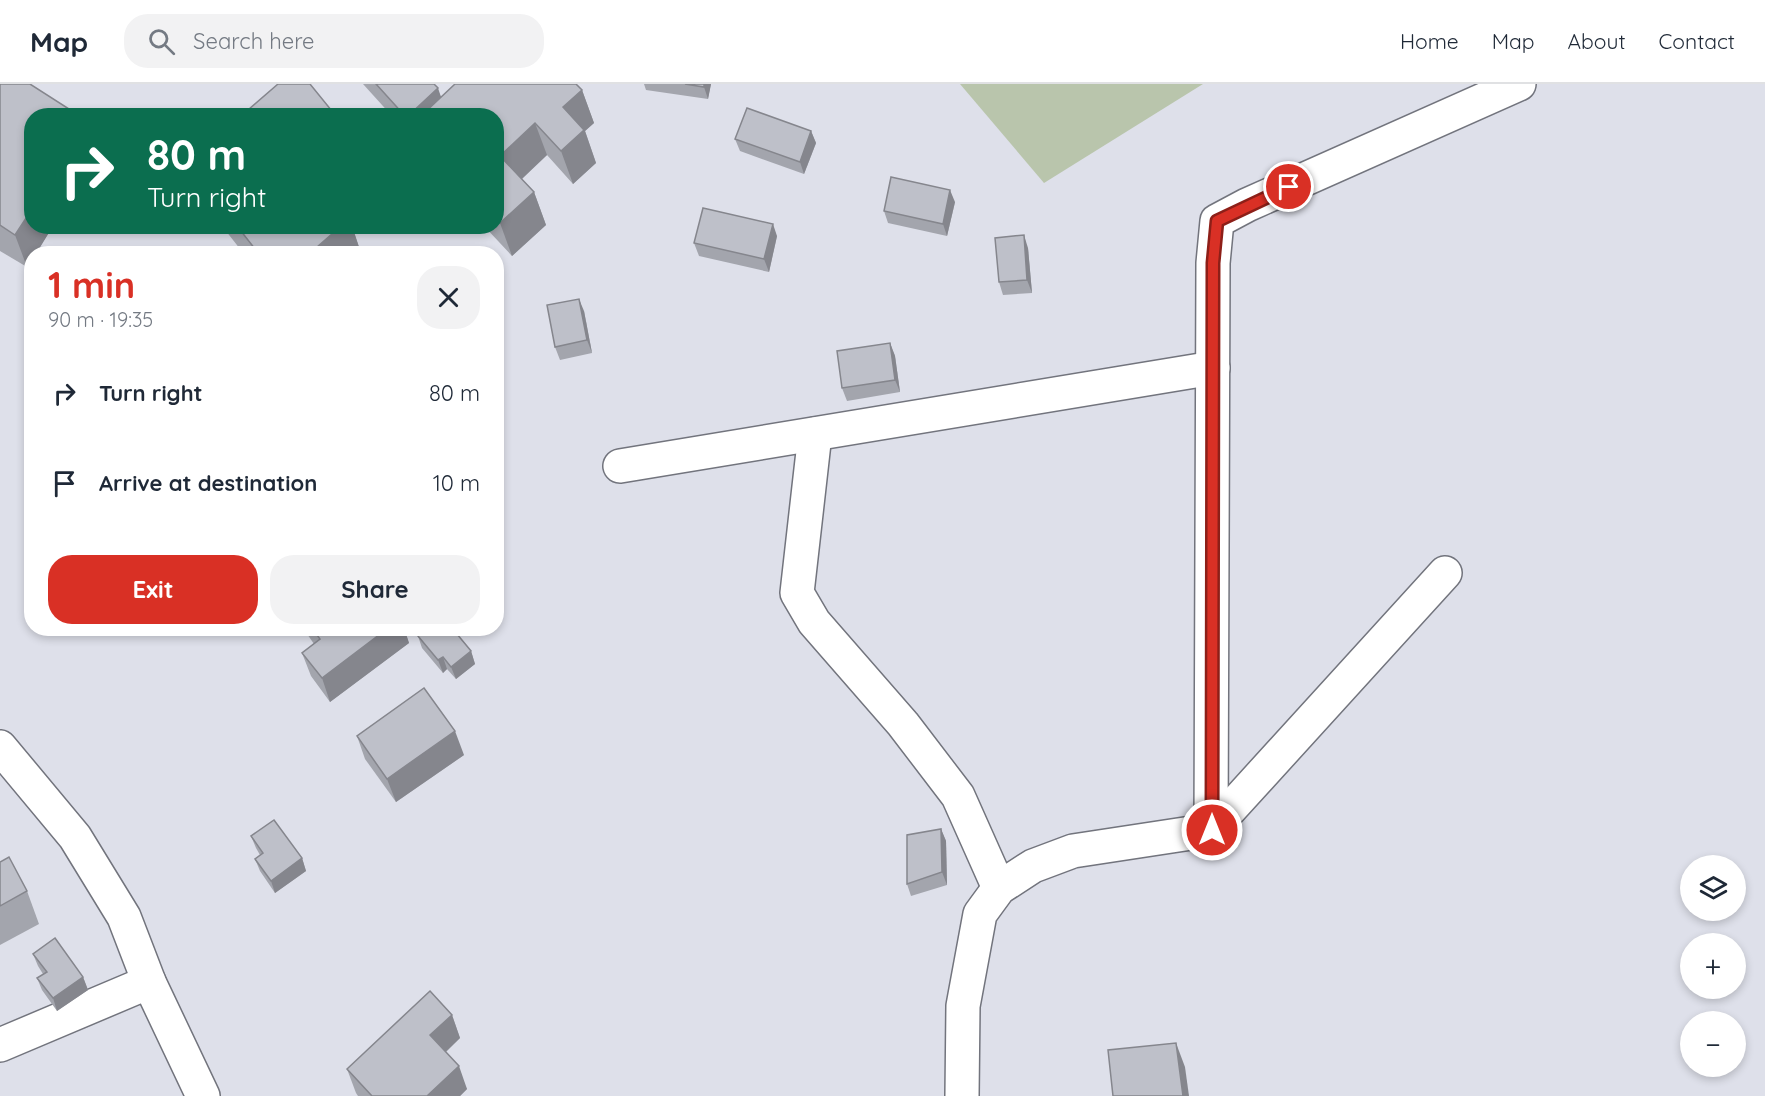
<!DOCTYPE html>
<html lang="en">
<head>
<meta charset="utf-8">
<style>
  :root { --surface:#fff; --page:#f2f2f3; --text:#1f2937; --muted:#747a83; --line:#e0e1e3; --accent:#d93025 }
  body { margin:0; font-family:Quicksand,sans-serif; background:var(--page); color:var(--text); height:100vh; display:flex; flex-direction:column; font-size:22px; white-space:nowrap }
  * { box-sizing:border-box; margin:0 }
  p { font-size:20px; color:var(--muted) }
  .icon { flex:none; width:33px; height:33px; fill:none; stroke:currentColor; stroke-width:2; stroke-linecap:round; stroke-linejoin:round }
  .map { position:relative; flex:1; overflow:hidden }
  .sheet { position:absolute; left:24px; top:162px; width:480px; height:390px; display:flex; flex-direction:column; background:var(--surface); border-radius:24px; box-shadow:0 3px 9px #0003 }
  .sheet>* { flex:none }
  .hud { position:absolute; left:24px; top:24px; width:480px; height:126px; border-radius:24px; box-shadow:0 3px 9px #0003; background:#0b6e4f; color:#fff; overflow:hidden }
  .fabs { position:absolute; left:1680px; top:771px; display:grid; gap:12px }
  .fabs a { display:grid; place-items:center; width:66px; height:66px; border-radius:50%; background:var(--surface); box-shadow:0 3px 9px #0003; font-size:30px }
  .pin { position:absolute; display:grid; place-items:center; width:51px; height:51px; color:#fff; margin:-26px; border:3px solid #fff; border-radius:50%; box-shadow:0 2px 6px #0007 }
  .me { position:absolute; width:66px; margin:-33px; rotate:0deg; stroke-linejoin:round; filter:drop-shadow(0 0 4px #0008) }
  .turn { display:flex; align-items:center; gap:21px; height:126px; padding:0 24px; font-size:27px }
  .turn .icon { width:78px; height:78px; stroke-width:2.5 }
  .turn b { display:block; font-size:42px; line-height:51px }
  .round { display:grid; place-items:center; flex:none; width:63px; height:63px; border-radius:24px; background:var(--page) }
  .head { display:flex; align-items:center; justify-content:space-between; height:102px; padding:0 24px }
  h1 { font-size:36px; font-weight:700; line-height:45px; color:var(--accent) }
  .primary-button { display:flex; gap:12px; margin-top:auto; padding:12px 24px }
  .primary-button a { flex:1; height:69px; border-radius:24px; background:var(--accent); color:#fff; font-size:24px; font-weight:700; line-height:69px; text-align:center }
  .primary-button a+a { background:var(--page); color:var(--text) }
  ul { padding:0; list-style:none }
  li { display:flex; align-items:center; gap:18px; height:90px; padding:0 24px }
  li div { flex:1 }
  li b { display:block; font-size:22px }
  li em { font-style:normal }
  header { display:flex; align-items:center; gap:36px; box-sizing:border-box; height:84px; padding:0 30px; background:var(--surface); border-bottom:2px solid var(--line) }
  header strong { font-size:28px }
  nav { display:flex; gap:33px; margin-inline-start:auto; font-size:21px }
  .search { width:420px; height:54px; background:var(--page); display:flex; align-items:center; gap:15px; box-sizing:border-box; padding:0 21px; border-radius:24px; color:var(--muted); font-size:22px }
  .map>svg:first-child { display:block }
  .green { fill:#b9c5ac }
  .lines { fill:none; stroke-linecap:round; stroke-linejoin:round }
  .street-casing { stroke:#72747d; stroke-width:36 }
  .street { stroke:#fff; stroke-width:33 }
  .wall { fill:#a3a5ad }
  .shaded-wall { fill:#85868d }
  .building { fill:#bec0c9; stroke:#85868d; stroke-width:1.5 }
  .route-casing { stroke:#8d1f18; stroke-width:15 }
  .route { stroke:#d93025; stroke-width:10 }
</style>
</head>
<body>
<header>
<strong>Map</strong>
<div class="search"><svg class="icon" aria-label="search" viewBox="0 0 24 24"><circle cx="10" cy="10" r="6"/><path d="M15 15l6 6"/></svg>Search here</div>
<nav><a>Home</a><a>Map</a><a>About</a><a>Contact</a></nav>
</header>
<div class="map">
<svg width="1765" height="1012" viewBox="0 0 1765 1012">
  <rect width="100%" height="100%" fill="#dee0ea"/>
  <path class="green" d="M 960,0 L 1203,0 L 1044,99 Z"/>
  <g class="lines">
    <g class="street-casing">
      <g id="street">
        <path d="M 815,350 L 797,509 L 814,538 L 903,640 L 958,712 L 999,804"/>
        <path d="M 620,382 L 1213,284"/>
        <path d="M 0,663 L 75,753 L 124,833 L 149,898 L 203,1012"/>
        <path d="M 1211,746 L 1213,179 L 1217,137 L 1247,121 L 1519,0"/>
        <path d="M 0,961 L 149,898"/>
        <path d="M 962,1012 L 963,922 L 980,830 L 999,804 L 1033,782 L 1073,767 L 1211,746 L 1445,489"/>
      </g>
    </g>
    <use href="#street" class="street"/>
  </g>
  <g class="wall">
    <path d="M 0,0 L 32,142 L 53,142 L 27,183 L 0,167 Z"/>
    <path d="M 363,0 L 434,0 L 441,13 L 582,6 L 594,39 L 585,47 L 596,79 L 573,100 L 547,71 L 522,95 L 534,108 L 546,141 L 512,172 L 484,142 L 496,142 L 496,32 L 392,32 Z"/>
    <path d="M 644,0 L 711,0 L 708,15 L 646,6 Z"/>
    <path d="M 811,47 L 816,59 L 804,90 L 740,67 L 735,55 Z"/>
    <path d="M 955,118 L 947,152 L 888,139 L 884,127 Z"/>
    <path d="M 222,142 L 356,142 L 353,145 L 361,169 L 360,170 L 244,170 Z"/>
    <path d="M 777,152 L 769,188 L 699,172 L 694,159 Z"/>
    <path d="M 1028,164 L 1032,209 L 1003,211 L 999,198 Z"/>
    <path d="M 584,227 L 592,269 L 560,276 L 555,263 Z"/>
    <path d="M 890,259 L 895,272 L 900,308 L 847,317 L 842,304 Z"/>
    <path d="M 303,544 L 404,544 L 409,559 L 330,618 L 311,592 L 302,569 L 314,560 Z"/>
    <path d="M 418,552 L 471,567 L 475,580 L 456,595 L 447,585 L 443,589 L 422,564 Z"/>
    <path d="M 357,652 L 464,671 L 396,718 L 365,675 Z"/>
    <path d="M 941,745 L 946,757 L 947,801 L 911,812 L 907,800 Z"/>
    <path d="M 251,752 L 302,774 L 306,787 L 275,809 L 260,787 L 255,775 L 260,771 L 256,764 Z"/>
    <path d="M 0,778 L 27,807 L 39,840 L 0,861 Z"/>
    <path d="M 33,870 L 83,893 L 88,906 L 57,927 L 42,906 L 37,894 L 43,890 L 38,882 Z"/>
    <path d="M 452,931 L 460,954 L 446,968 L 467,1005 L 460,1012 L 358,1012 L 356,1009 L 347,985 Z"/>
  </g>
  <g class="shaded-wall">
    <path d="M 704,0 L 711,0 L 708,15 L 704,3 Z"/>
    <path d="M 438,4 L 446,28 L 442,32 L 408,32 Z"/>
    <path d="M 582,6 L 594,39 L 585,47 L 596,79 L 573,100 L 561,67 L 563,23 Z"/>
    <path d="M 535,39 L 547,71 L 512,104 L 500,72 Z"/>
    <path d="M 811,47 L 816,59 L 804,90 L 800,78 Z"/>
    <path d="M 950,106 L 955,118 L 947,152 L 943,140 Z"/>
    <path d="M 534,108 L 546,141 L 512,172 L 500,139 Z"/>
    <path d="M 32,125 L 32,142 L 53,142 L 36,170 L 32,170 L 32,176 L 27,183 L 15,151 Z"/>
    <path d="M 773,140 L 777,152 L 769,188 L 764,175 Z"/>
    <path d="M 341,142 L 356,142 L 353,145 L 361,169 L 360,170 L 309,170 Z"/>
    <path d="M 1024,151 L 1028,164 L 1032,209 L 1027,196 Z"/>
    <path d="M 579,215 L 584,227 L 592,269 L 587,256 Z"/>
    <path d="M 890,259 L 895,272 L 900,308 L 895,296 Z"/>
    <path d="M 196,544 L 211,544 L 199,552 Z"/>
    <path d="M 388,544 L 404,544 L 409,559 L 330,618 L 322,594 Z"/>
    <path d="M 471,567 L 475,580 L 456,595 L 451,583 Z"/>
    <path d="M 443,573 L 447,585 L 443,589 L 438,576 Z"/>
    <path d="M 455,647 L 464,671 L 396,718 L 387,695 Z"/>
    <path d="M 941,745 L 946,757 L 947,801 L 942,788 Z"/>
    <path d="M 302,774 L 306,787 L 275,809 L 271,797 Z"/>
    <path d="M 83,893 L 88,906 L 57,927 L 53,914 Z"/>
    <path d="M 452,931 L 460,954 L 438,975 L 430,951 Z"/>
    <path d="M 1176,959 L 1185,983 L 1189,1012 L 1183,1012 Z"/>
    <path d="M 459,982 L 467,1005 L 460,1012 L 427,1012 Z"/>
  </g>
  <g class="building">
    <path d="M 0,0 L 30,0 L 80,32 L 32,32 L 32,125 L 15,151 L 0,141 Z"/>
    <path d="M 278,0 L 310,0 L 336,32 L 241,32 Z"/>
    <path d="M 376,0 L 434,0 L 438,4 L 408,32 L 405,32 Z"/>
    <path d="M 455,0 L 576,0 L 582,6 L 563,23 L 584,46 L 561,67 L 535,39 L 500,72 L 534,108 L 500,139 L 496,136 L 496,32 L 421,32 Z"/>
    <path d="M 685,0 L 704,0 L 704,3 Z"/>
    <path d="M 747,24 L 811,47 L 800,78 L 735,55 Z"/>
    <path d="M 891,93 L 950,106 L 943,140 L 884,127 Z"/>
    <path d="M 703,124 L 773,140 L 764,175 L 694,159 Z"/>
    <path d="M 237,142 L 341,142 L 309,170 L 259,170 Z"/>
    <path d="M 1024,151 L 1027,196 L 999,198 L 995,154 Z"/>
    <path d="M 579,215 L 587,256 L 555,263 L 547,221 Z"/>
    <path d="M 890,259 L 895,296 L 842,304 L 837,267 Z"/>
    <path d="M 312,544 L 388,544 L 322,594 L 302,569 L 320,555 Z"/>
    <path d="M 426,544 L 452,544 L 471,567 L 451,583 L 443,573 L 438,576 L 418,552 Z"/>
    <path d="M 424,604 L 455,647 L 387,695 L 357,652 Z"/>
    <path d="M 274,736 L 302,774 L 271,797 L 255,775 L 263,769 L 251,752 Z"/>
    <path d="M 941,745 L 942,788 L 907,800 L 907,751 Z"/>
    <path d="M 9,773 L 27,807 L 0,822 L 0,778 Z"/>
    <path d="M 55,854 L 83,893 L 53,914 L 37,894 L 47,888 L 33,870 Z"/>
    <path d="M 430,907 L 452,931 L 430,951 L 459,982 L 427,1012 L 372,1012 L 347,985 Z"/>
    <path d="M 1176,959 L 1183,1012 L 1113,1012 L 1108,966 Z"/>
  </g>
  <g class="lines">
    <g class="route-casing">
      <path id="route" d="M 1212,746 L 1213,179 L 1217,137 L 1289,103"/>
    </g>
    <use href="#route" class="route"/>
  </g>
</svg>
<div class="fabs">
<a><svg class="icon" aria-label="layers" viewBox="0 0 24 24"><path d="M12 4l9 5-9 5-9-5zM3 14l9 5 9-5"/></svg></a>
<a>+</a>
<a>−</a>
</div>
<div class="pin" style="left:1289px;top:103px;background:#d93025"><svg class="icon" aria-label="arrive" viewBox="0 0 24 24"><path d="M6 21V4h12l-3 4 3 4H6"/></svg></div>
<svg class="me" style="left:1212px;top:746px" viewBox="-20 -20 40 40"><circle r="17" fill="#d93025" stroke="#fff" stroke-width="3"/><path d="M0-11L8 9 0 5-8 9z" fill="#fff"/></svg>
<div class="hud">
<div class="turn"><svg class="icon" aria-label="right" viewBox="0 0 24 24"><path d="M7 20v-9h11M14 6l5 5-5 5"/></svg><div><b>80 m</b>Turn right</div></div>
</div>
<section class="sheet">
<div class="head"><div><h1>1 min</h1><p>90 m · 19:35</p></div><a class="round"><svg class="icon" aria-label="close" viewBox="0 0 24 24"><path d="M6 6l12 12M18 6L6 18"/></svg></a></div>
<ul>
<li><svg class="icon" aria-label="right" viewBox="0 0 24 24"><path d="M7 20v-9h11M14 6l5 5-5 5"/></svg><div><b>Turn right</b></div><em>80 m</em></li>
<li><svg class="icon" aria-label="arrive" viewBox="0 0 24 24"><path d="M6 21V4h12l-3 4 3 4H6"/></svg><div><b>Arrive at destination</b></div><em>10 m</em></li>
</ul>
<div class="primary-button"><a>Exit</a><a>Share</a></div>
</section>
</div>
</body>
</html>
